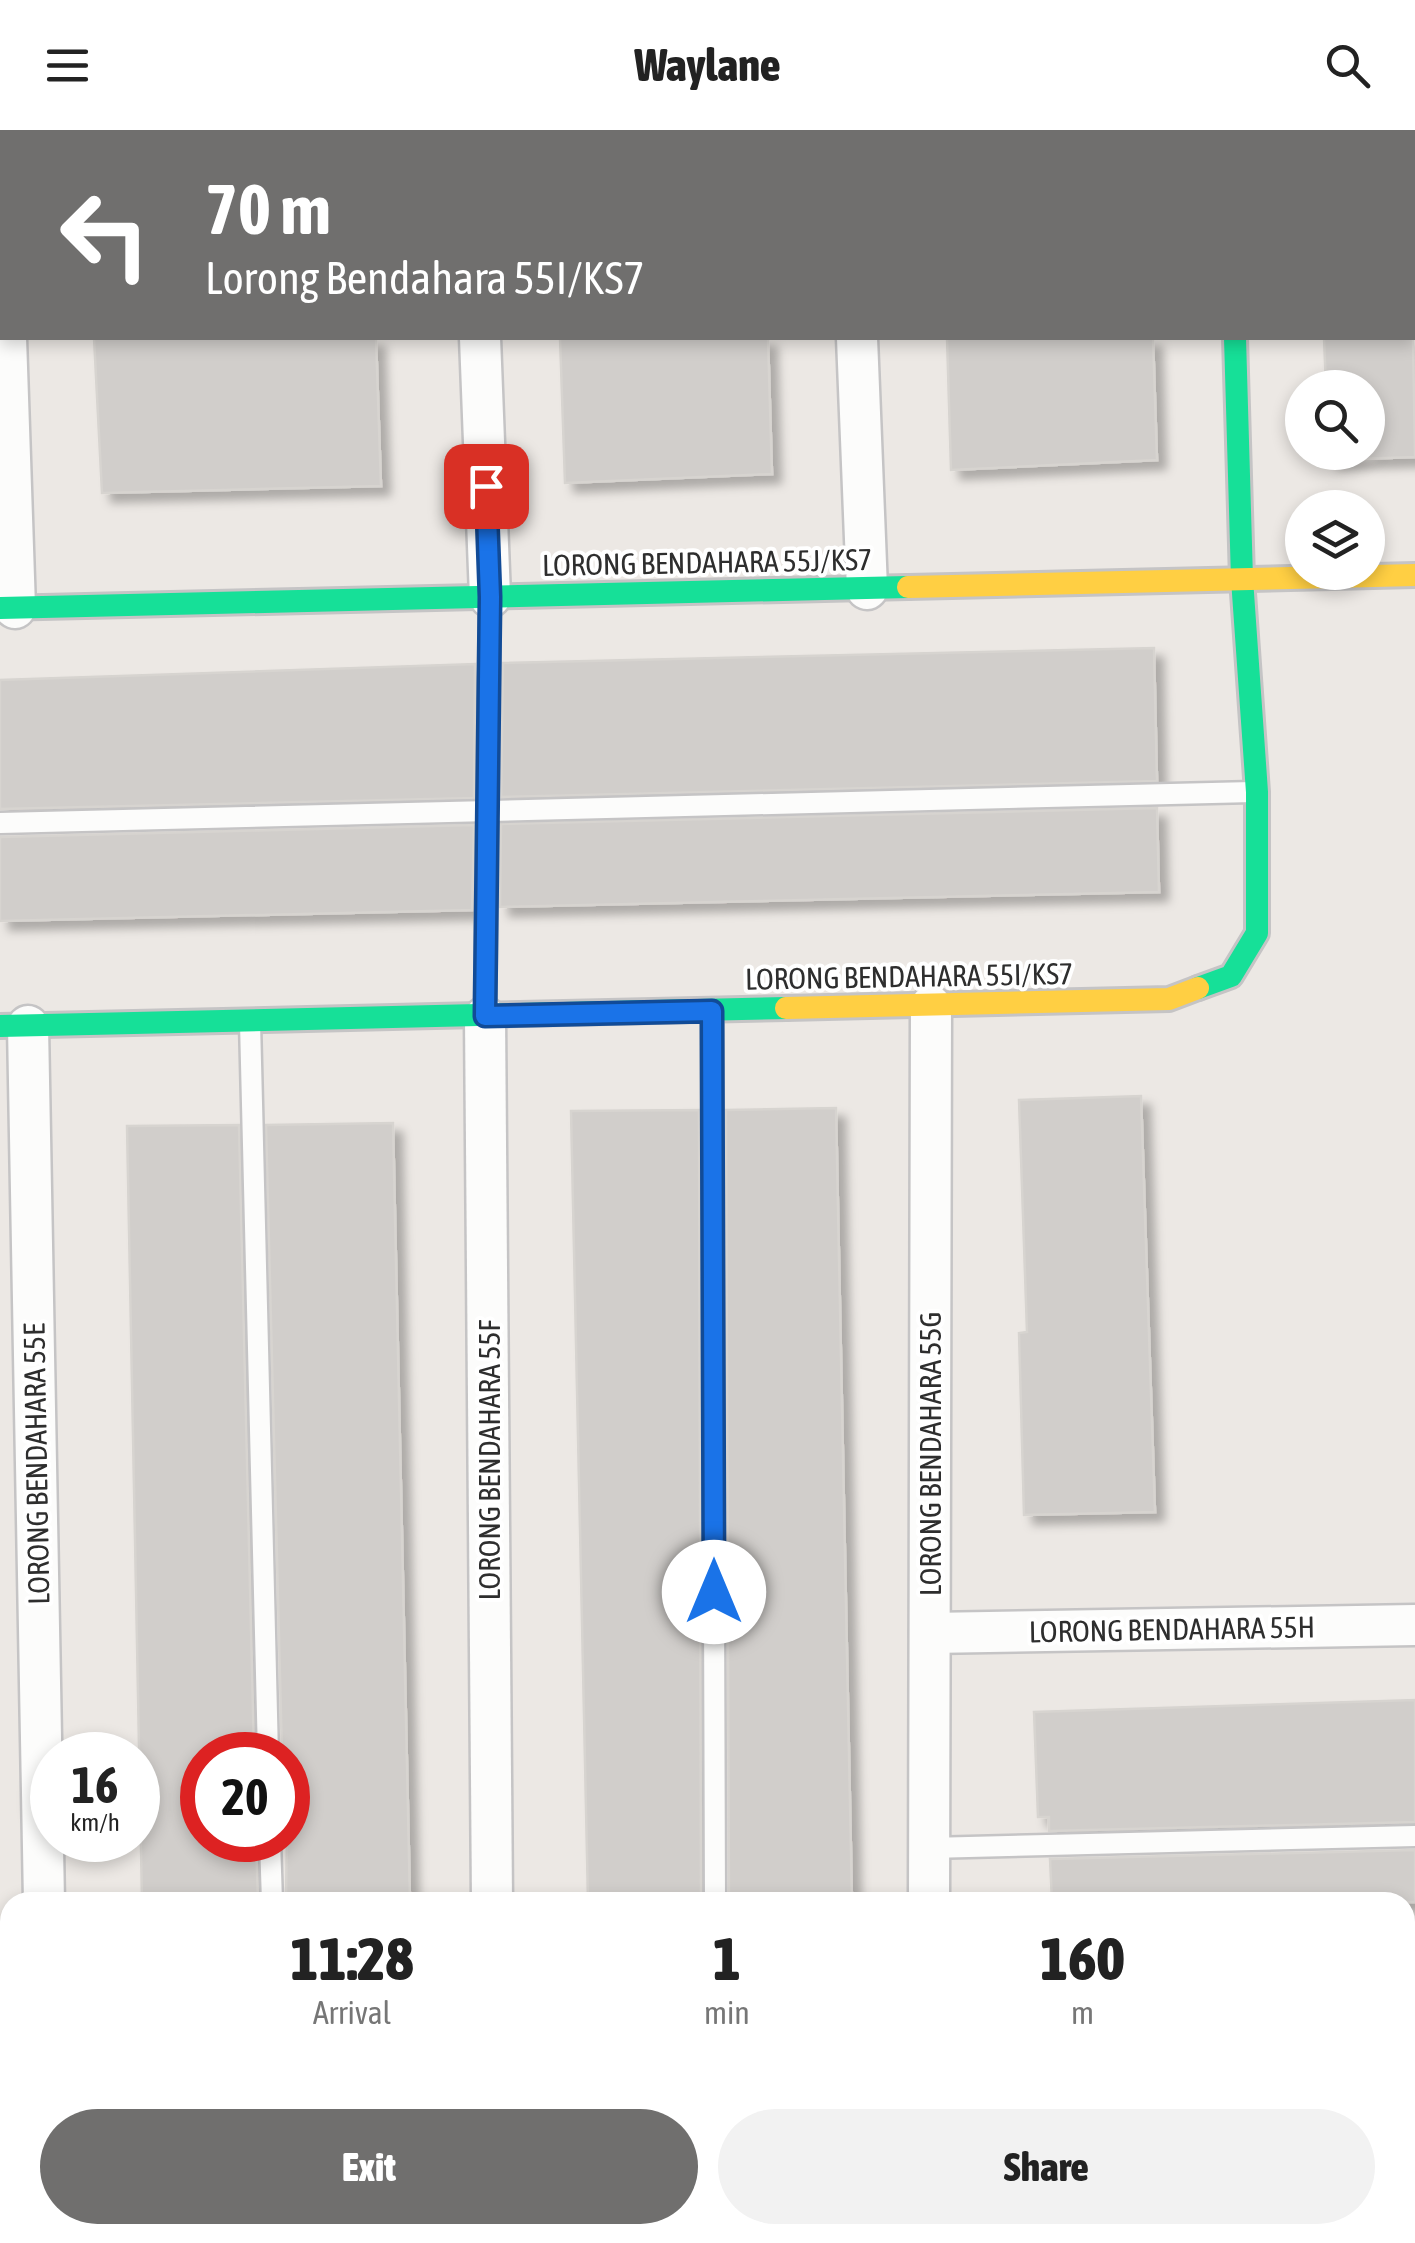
<!DOCTYPE html>
<html lang="en">
<head>
<meta charset="utf-8">
<style>
  :root { --surface:#fff; --page:#f2f2f2; --text:#222; --muted:#767676; --accent:#706f6e }
  body { margin:0; font-family:"Asap Condensed",sans-serif; background:var(--page); color:var(--text); height:100vh; display:flex; flex-direction:column; font-size:38px; white-space:nowrap }
  * { box-sizing:border-box; margin:0 }
  p { font-size:32px; color:var(--muted) }
  .icon { flex:none; width:55px; height:55px; fill:none; stroke:currentColor; stroke-width:2; stroke-linecap:round; stroke-linejoin:round }
  .map { position:relative; flex:1; overflow:hidden }
  .panel { position:absolute; left:0px; top:1762px; width:1415px; height:352px; display:flex; flex-direction:column; background:var(--surface); border-radius:30px 30px 0 0; box-shadow:0 5px 15px #0003 }
  .panel>* { flex:none }
  .top-card { position:absolute; left:0px; top:0px; width:1415px; height:210px; box-shadow:0 5px 15px #0003; background:#706f6e; color:#fff; overflow:hidden }
  .fabs { position:absolute; left:1285px; top:240px; display:grid; gap:20px }
  .fabs a { display:grid; place-items:center; width:100px; height:100px; border-radius:50%; background:var(--surface); box-shadow:0 5px 15px #0003; font-size:50px }
  .speed { position:absolute; left:30px; top:1602px; display:flex; gap:20px; font-size:50px; font-weight:700; text-align:center }
  .speed>* { display:grid; place-content:center; width:130px; height:130px; border-radius:50%; background:var(--surface); box-shadow:0 5px 15px #0003; line-height:1 }
  .speed small { font-size:25px; font-weight:400 }
  .speed .limit { border:15px solid #d22; background:#fff; color:#111 }
  .pin { position:absolute; display:grid; place-items:center; width:85px; height:85px; color:#fff; margin:-42px; border-radius:20px; box-shadow:0 5px 15px #0006 }
  .me { position:absolute; width:110px; margin:-55px; rotate:0deg; stroke-linejoin:round; filter:drop-shadow(0 0 8px #0008) }
  .turn { display:flex; align-items:center; gap:35px; height:210px; padding:0 40px; font-size:45px }
  .turn .icon { width:130px; height:130px; stroke-width:2.5 }
  .turn b { display:block; font-size:70px; line-height:85px }
  .eta { display:flex; justify-content:space-evenly; align-items:center; height:170px; text-align:center }
  .eta b { font-size:60px; font-weight:800; line-height:70px }
  .action { display:flex; gap:20px; margin-top:auto; padding:20px 40px }
  .action a { flex:1; height:115px; border-radius:60px; background:var(--accent); color:#fff; font-size:40px; font-weight:800; line-height:115px; text-align:center }
  .action a+a { background:var(--page); color:var(--text) }
  header { display:flex; justify-content:space-between; align-items:center; height:130px; padding:0 40px; background:var(--surface); font-size:45px; font-weight:800 }
  .map>svg:first-child { display:block }
  .building { fill:#d1cecb; stroke:#d7d4d0; stroke-width:2.5; filter:url(#shadow) }
  .lines { fill:none; stroke-linecap:round; stroke-linejoin:round }
  .lane-casing { stroke:#c5c4c5; stroke-width:25 }
  .street-casing { stroke:#c5c4c5; stroke-width:45 }
  .fast-casing { stroke:#c5c4c5; stroke-width:28 }
  .slow-casing { stroke:#c5c4c5; stroke-width:28 }
  .lane { stroke:#fcfcfb; stroke-width:20 }
  .street { stroke:#fcfcfb; stroke-width:40 }
  .fast { stroke:#16e098; stroke-width:22 }
  .slow { stroke:#ffcf43; stroke-width:22 }
  .route-casing { stroke:#114b97; stroke-width:25 }
  .route { stroke:#1a73e8; stroke-width:18 }
  .labels { text-anchor:middle; dominant-baseline:central; stroke-width:8; stroke-linejoin:round; paint-order:stroke }
  .street-label { font-size:30px; fill:#2e2e2e; stroke:#fff }
</style>
</head>
<body>
<header><svg class="icon" aria-label="menu" viewBox="0 0 24 24"><path d="M4 6h16M4 12h16M4 18h16"/></svg>Waylane<svg class="icon" aria-label="search" viewBox="0 0 24 24"><circle cx="10" cy="10" r="6"/><path d="M15 15l6 6"/></svg></header>
<div class="map">
<svg width="1415" height="2113" viewBox="0 0 1415 2113">
  <defs>
    <filter id="shadow"><feDropShadow dx="9" dy="9" stdDeviation="5" flood-color="#0004"/></filter>
  </defs>
  <rect width="100%" height="100%" fill="#ece8e4"/>
  <g class="building">
    <path d="M 94,208 L 376,208 L 381,356 L 102,363 Z"/>
    <path d="M 560,208 L 768,208 L 772,344 L 565,353 Z"/>
    <path d="M 947,208 L 1153,208 L 1157,330 L 951,340 Z"/>
    <path d="M 1324,208 L 1413,208 L 1415,327 L 1329,330 L 1328,322 L 1368,322 L 1368,258 L 1326,258 Z"/>
    <path d="M 1154,518 L 1157,651 L 501,667 L 503,533 Z"/>
    <path d="M 475,534 L 474,668 L 0,679 L 0,550 Z"/>
    <path d="M 1157,678 L 1159,762 L 500,777 L 501,694 Z"/>
    <path d="M 474,695 L 472,780 L 0,791 L 0,707 Z"/>
    <path d="M 1141,966 L 1155,1382 L 1024,1385 L 1019,1203 L 1027,1202 L 1019,970 Z"/>
    <path d="M 836,978 L 852,1772 L 729,1772 L 726,980 Z"/>
    <path d="M 699,980 L 701,1772 L 588,1772 L 571,981 Z"/>
    <path d="M 393,993 L 410,1772 L 286,1772 L 288,1625 L 282,1625 L 266,995 Z"/>
    <path d="M 239,995 L 254,1625 L 202,1625 L 202,1710 L 256,1710 L 258,1772 L 142,1772 L 127,996 Z"/>
    <path d="M 1415,1570 L 1415,1692 L 1049,1701 L 1049,1687 L 1038,1687 L 1034,1582 Z"/>
    <path d="M 1415,1720 L 1415,1772 L 1052,1772 L 1050,1729 Z"/>
  </g>
  <g class="lines">
    <g class="lane-casing">
      <g id="lane">
        <path d="M 0,693 L 1253,662"/>
        <path d="M 712,881 L 715,1772"/>
        <path d="M 485,885 L 490,469"/>
        <path d="M 250,892 L 268,1625"/>
        <path d="M 270,1710 L 272,1772"/>
        <path d="M 929,1718 L 1415,1706"/>
      </g>
    </g>
    <g class="street-casing">
      <g id="street">
        <path d="M 2,0 L 2,8"/>
        <path d="M 471,0 L 471,2"/>
        <path d="M 849,0 L 849,2"/>
        <path d="M 1230,0 L 1230,2"/>
        <path d="M 6,208 L 15,478"/>
        <path d="M 480,208 L 490,467"/>
        <path d="M 857,208 L 867,459"/>
        <path d="M 485,887 L 492,1772"/>
        <path d="M 28,896 L 44,1772"/>
        <path d="M 930,1503 L 1415,1495"/>
        <path d="M 929,1772 L 931,876"/>
        <path d="M 1405,1921 L 1415,1921"/>
        <path d="M 0,1950 L 10,1950"/>
      </g>
    </g>
    <g class="fast-casing">
      <g id="fast">
        <path d="M 0,478 L 908,457"/>
        <path d="M 1198,858 L 1231,846 L 1257,803 L 1257,662 L 1242,449 L 1235,208"/>
        <path d="M 0,896 L 786,878"/>
      </g>
    </g>
    <g class="slow-casing">
      <g id="slow">
        <path d="M 908,457 L 1415,445"/>
        <path d="M 786,878 L 1169,869 L 1198,858"/>
      </g>
    </g>
    <use href="#lane" class="lane"/>
    <use href="#street" class="street"/>
    <use href="#fast" class="fast"/>
    <use href="#slow" class="slow"/>
  </g>
  <g class="lines">
    <g class="route-casing">
      <path id="route" d="M 486,356 L 490,467 L 485,886 L 712,881 L 714,1462"/>
    </g>
    <use href="#route" class="route"/>
  </g>
  <g class="labels">
    <g class="street-label">
      <text transform="translate(707 432) rotate(-1)">LORONG BENDAHARA 55J/KS7</text>
      <text transform="translate(909 846) rotate(-1)">LORONG BENDAHARA 55I/KS7</text>
      <text transform="translate(930 1324) rotate(-90)">LORONG BENDAHARA 55G</text>
      <text transform="translate(489 1330) rotate(-90)">LORONG BENDAHARA 55F</text>
      <text transform="translate(36 1334) rotate(-91)">LORONG BENDAHARA 55E</text>
      <text transform="translate(1172 1499) rotate(-1)">LORONG BENDAHARA 55H</text>
    </g>
  </g>
</svg>
<div class="fabs">
<a><svg class="icon" aria-label="search" viewBox="0 0 24 24"><circle cx="10" cy="10" r="6"/><path d="M15 15l6 6"/></svg></a>
<a><svg class="icon" aria-label="layers" viewBox="0 0 24 24"><path d="M12 4l9 5-9 5-9-5zM3 14l9 5 9-5"/></svg></a>
</div>
<div class="speed"><div>16<small>km/h</small></div><div class="limit">20</div></div>
<div class="pin" style="left:486px;top:356px;background:#d93025"><svg class="icon" aria-label="arrive" viewBox="0 0 24 24"><path d="M6 21V4h12l-3 4 3 4H6"/></svg></div>
<svg class="me" style="left:714px;top:1462px" viewBox="-20 -20 40 40"><circle r="19" fill="#fff"/><path d="M0-13L10 11 0 6-10 11z" fill="#1a73e8"/></svg>
<div class="top-card">
<div class="turn"><svg class="icon" aria-label="left" viewBox="0 0 24 24"><path d="M17 20v-9H6M10 6l-5 5 5 5"/></svg><div><b>70 m</b>Lorong Bendahara 55I/KS7</div></div>
</div>
<section class="panel">
<div class="eta">
<div><b>11:28</b><p>Arrival</p></div>
<div><b>1</b><p>min</p></div>
<div><b>160</b><p>m</p></div>
</div>
<div class="action"><a>Exit</a><a>Share</a></div>
</section>
</div>
</body>
</html>
